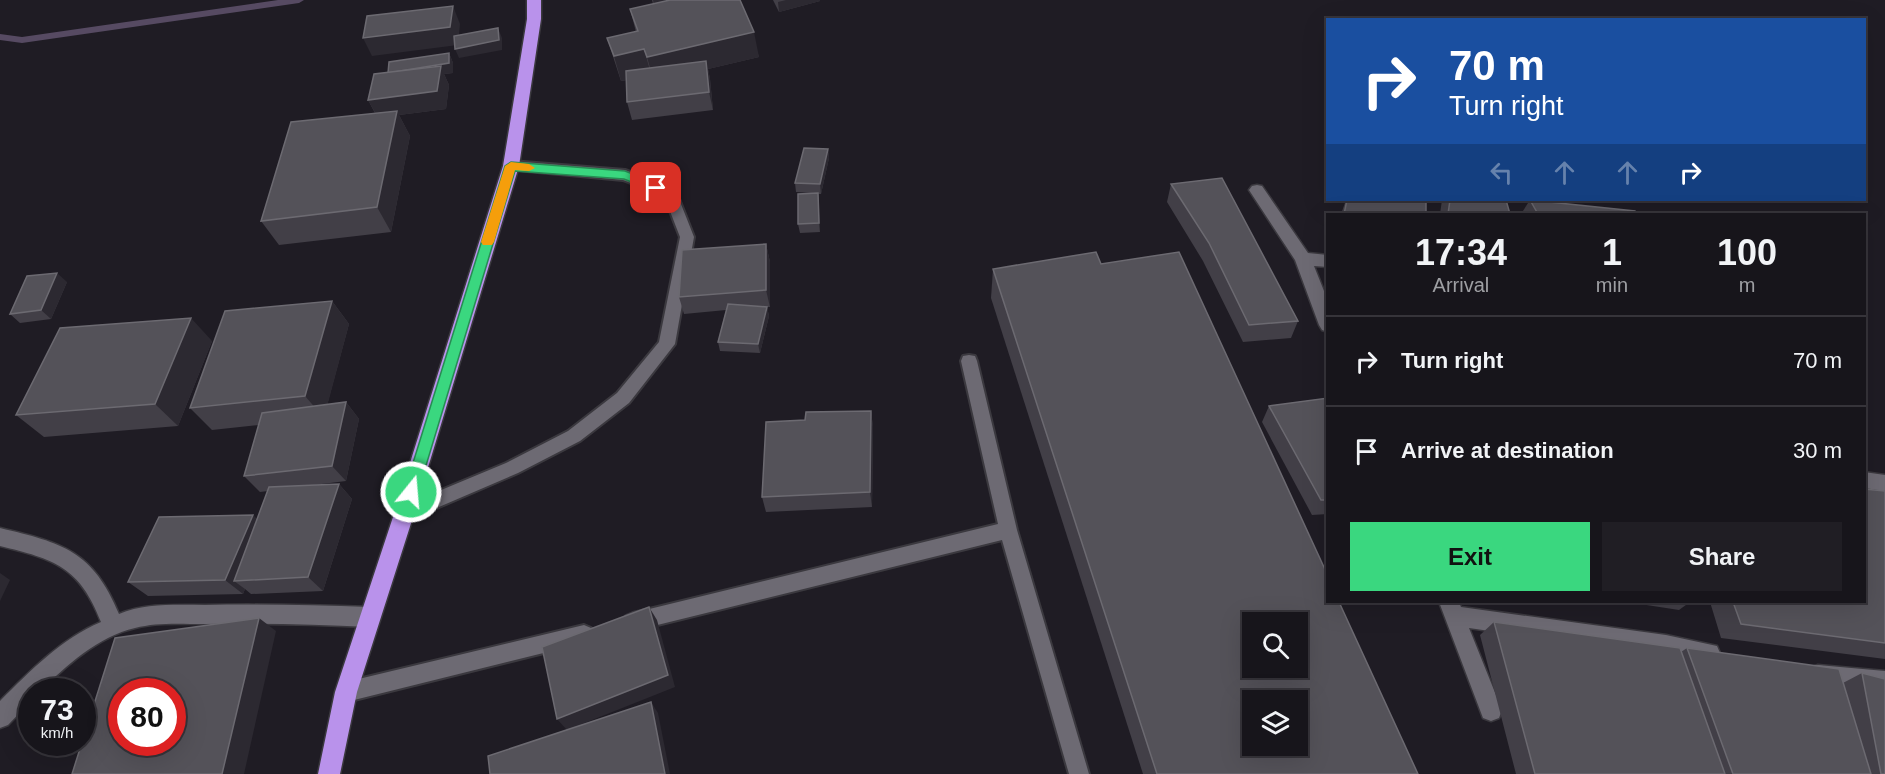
<!DOCTYPE html>
<html lang="en">
<head>
<meta charset="utf-8">
<style>
  :root { --surface:#17151b; --page:#201e24; --text:#f1f3f6; --muted:#9e9fa3; --line:#36343a; --accent:#3ad77f }
  body { margin:0; font-family:Helvetica,sans-serif; background:var(--page); color:var(--text); height:100vh; display:flex; flex-direction:column; font-size:22px; white-space:nowrap }
  * { box-sizing:border-box; margin:0 }
  p { font-size:20px; color:var(--muted) }
  .icon { flex:none; width:33px; height:33px; fill:none; stroke:currentColor; stroke-width:2; stroke-linecap:round; stroke-linejoin:round }
  .map { position:relative; flex:1; overflow:hidden }
  .panel { position:absolute; left:1326px; top:213px; width:540px; height:390px; display:flex; flex-direction:column; background:var(--surface); border-radius:0px; box-shadow:0 6px 24px #0002,0 0 0 2px var(--line) }
  .panel>* { flex:none }
  .hud { position:absolute; left:1326px; top:18px; width:540px; height:183px; border-radius:0px; box-shadow:0 6px 24px #0002,0 0 0 2px var(--line); background:#1a4fa0; color:#fff; overflow:hidden }
  .tools { position:absolute; left:1242px; top:612px; display:grid; gap:12px }
  .tools a { display:grid; place-items:center; width:66px; height:66px; border-radius:0px; background:var(--surface); box-shadow:0 6px 24px #0002,0 0 0 2px var(--line); font-size:30px }
  .speed { position:absolute; left:18px; top:678px; display:flex; gap:12px; font-size:30px; font-weight:700; text-align:center }
  .speed>* { display:grid; place-content:center; width:78px; height:78px; border-radius:50%; background:var(--surface); box-shadow:0 6px 24px #0002,0 0 0 2px var(--line); line-height:1 }
  .speed small { font-size:15px; font-weight:400 }
  .speed .limit { border:9px solid #d22; background:#fff; color:#111 }
  .pin { position:absolute; display:grid; place-items:center; width:51px; height:51px; color:#fff; margin:-26px; border-radius:12px; box-shadow:0 3px 9px #0006 }
  .me { position:absolute; width:66px; margin:-33px; rotate:17deg; stroke-linejoin:round; filter:drop-shadow(0 0 4px #0008) }
  .turn { display:flex; align-items:center; gap:21px; height:126px; padding:0 24px; font-size:27px }
  .turn .icon { width:78px; height:78px; stroke-width:2.5 }
  .turn b { display:block; font-size:42px; line-height:51px }
  .lanes { display:flex; align-items:center; height:57px; padding:0 24px; background:#0003; justify-content:center; gap:30px; direction:ltr }
  .lanes .off { opacity:.35 }
  .eta { display:flex; justify-content:space-evenly; align-items:center; height:102px; text-align:center }
  .eta b { font-size:36px; font-weight:700; line-height:42px }
  .button { display:flex; gap:12px; margin-top:auto; padding:12px 24px }
  .button a { flex:1; height:69px; border-radius:0px; background:var(--accent); color:#111; font-size:24px; font-weight:700; line-height:69px; text-align:center }
  .button a+a { background:var(--page); color:var(--text) }
  ul { padding:0; list-style:none }
  li { display:flex; align-items:center; gap:18px; height:90px; padding:0 24px; border-top:2px solid var(--line) }
  li div { flex:1 }
  li b { display:block; font-size:22px }
  li em { font-style:normal }
  .map>svg:first-child { display:block }
  .lines { fill:none; stroke-linecap:round; stroke-linejoin:round }
  .stream { fill:#564a62; fill-rule:evenodd }
  .lane-casing { stroke:#3b393f; stroke-width:4 }
  .street-casing { stroke:#3b393f; stroke-width:3 }
  .highway-casing { stroke:#3b393f; stroke-width:3 }
  .lane { fill:#6d6a73; fill-rule:evenodd }
  .street { fill:#6d6a73; fill-rule:evenodd }
  .highway { fill:#b992eb; fill-rule:evenodd }
  .wall { fill:#423f47 }
  .shaded-wall { fill:#2c2931 }
  .building { fill:#545259; stroke:#6c6a71; stroke-width:1.5; fill-rule:evenodd }
  .route { fill:#3ad77f; stroke:#268c53; stroke-width:1.5 }
  .slow { fill:#f59e0b }
</style>
</head>
<body>
<div class="map">
<svg width="1885" height="774" viewBox="0 0 1885 774">
  <rect width="100%" height="100%" fill="#1f1c24"/>
  <g class="lines">
    <path class="stream" d="M 278,0 L 304,0 L 299,3 L 22,43 L 0,40 L 0,34 L 22,37 Z"/>
    <g class="lane-casing">
      <g id="lane">
        <path d="M 511,161 L 625,170 L 661,183 L 679,199 L 694,237 L 675,344 L 629,403 L 580,441 L 518,473 L 404,522 L 398,520 L 395,514 L 398,508 L 506,463 L 568,431 L 617,393 L 659,342 L 680,237 L 668,206 L 651,191 L 623,180 L 506,169 L 504,166 L 506,163 Z"/>
        <path d="M 969,355 L 975,356 L 977,361 L 1017,530 L 1089,774 L 1069,774 L 1002,540 L 633,631 L 626,628 L 623,622 L 626,616 L 633,613 L 998,524 L 961,361 L 963,356 Z"/>
        <path d="M 584,625 L 591,628 L 594,634 L 591,640 L 584,643 L 346,702 L 339,699 L 336,692 L 339,685 L 346,682 Z"/>
      </g>
    </g>
    <g class="street-casing">
      <g id="street">
        <path d="M 1257,185 L 1262,186 L 1308,253 L 1328,255 L 1328,267 L 1314,266 L 1328,301 L 1328,332 L 1322,330 L 1319,325 L 1295,260 L 1249,190 L 1252,186 Z"/>
        <path d="M 1864,472 L 1885,475 L 1885,491 L 1864,488 Z"/>
        <path d="M 0,528 C 63,543 93,551 119,614 C 145,603 176,605 205,605 C 260,604 315,605 370,607 L 377,610 L 380,617 L 377,624 L 370,627 C 314,624 259,623 204,624 C 182,624 157,622 135,628 C 99,636 65,666 40,692 L 32,692 L 32,700 L 8,725 L 0,728 L 0,701 C 30,671 61,639 101,622 C 80,567 54,559 0,546 Z"/>
        <path d="M 1439,602 L 1459,602 L 1461,607 L 1666,635 L 1717,646 L 1720,653 L 1717,660 L 1709,663 L 1469,628 L 1502,710 L 1499,718 L 1491,721 L 1483,718 Z"/>
        <path d="M 1818,665 L 1885,671 L 1885,693 L 1818,685 L 1810,682 L 1807,675 L 1810,668 Z"/>
      </g>
    </g>
    <g class="highway-casing">
      <path id="highway" d="M 527,0 L 541,0 L 541,19 L 519,166 L 414,514 L 357,692 L 340,774 L 318,774 L 335,692 L 394,514 L 503,166 L 527,19 Z"/>
    </g>
    <use href="#lane" class="lane"/>
    <use href="#street" class="street"/>
    <use href="#highway" class="highway"/>
  </g>
  <g class="wall">
    <path d="M 652,0 L 740,0 L 759,57 L 708,69 L 710,79 L 713,110 L 632,120 L 627,102 L 627,80 L 621,81 L 607,38 L 636,32 L 630,9 L 653,4 Z"/>
    <path d="M 773,0 L 820,0 L 820,1 L 779,12 Z"/>
    <path d="M 449,53 L 453,63 L 453,73 L 444,74 L 449,85 L 446,109 L 399,115 L 410,136 L 391,232 L 279,245 L 261,221 L 375,113 L 368,100 L 388,73 Z"/>
    <path d="M 828,149 L 829,158 L 821,194 L 818,194 L 820,232 L 800,233 L 798,224 L 811,193 L 796,192 L 795,183 Z"/>
    <path d="M 1171,184 L 1298,321 L 1291,338 L 1243,342 L 1203,261 L 1167,202 Z"/>
    <path d="M 1346,200 L 1426,200 L 1426,214 L 1341,214 Z"/>
    <path d="M 1442,200 L 1506,200 L 1510,214 L 1440,214 Z"/>
    <path d="M 1530,200 L 1636,214 L 1521,214 Z"/>
    <path d="M 766,244 L 770,262 L 770,307 L 767,307 L 769,316 L 760,353 L 720,351 L 718,342 L 726,310 L 684,314 L 679,297 Z"/>
    <path d="M 1101,264 L 1418,774 L 1143,774 L 991,298 L 993,269 Z"/>
    <path d="M 67,282 L 51,319 L 20,323 L 10,314 Z"/>
    <path d="M 332,301 L 349,324 L 327,405 L 346,402 L 359,419 L 346,481 L 314,485 L 339,484 L 352,499 L 323,591 L 251,594 L 245,589 L 243,594 L 148,596 L 128,582 L 257,519 L 268,491 L 260,492 L 244,476 L 259,425 L 212,430 L 190,408 Z"/>
    <path d="M 212,341 L 178,426 L 44,437 L 16,415 Z"/>
    <path d="M 1328,398 L 1328,514 L 1312,515 L 1262,422 L 1269,406 Z"/>
    <path d="M 871,411 L 873,427 L 872,507 L 766,512 L 762,497 L 805,420 Z"/>
    <path d="M 1885,491 L 1885,659 L 1721,638 L 1710,602 L 1864,602 Z"/>
    <path d="M 1627,602 L 1690,602 L 1679,610 Z"/>
    <path d="M 1494,622 L 1681,652 L 1687,648 L 1843,683 L 1862,673 L 1885,774 L 1516,774 L 1480,635 Z"/>
  </g>
  <g class="shaded-wall">
    <path d="M 653,0 L 689,0 L 655,8 Z"/>
    <path d="M 786,0 L 820,0 L 820,1 L 779,12 L 778,2 Z"/>
    <path d="M 453,6 L 460,24 L 458,45 L 372,56 L 363,38 Z"/>
    <path d="M 498,28 L 502,38 L 502,50 L 459,58 L 455,49 Z"/>
    <path d="M 754,32 L 759,57 L 708,69 L 710,79 L 713,110 L 709,92 L 654,82 L 647,57 Z"/>
    <path d="M 644,49 L 651,74 L 621,81 L 614,56 Z"/>
    <path d="M 449,53 L 453,63 L 453,73 L 444,74 L 449,85 L 446,109 L 399,115 L 410,136 L 391,232 L 377,207 L 378,118 L 368,100 L 388,73 Z"/>
    <path d="M 828,149 L 829,158 L 821,194 L 820,184 Z"/>
    <path d="M 818,193 L 819,202 L 820,232 L 819,223 Z"/>
    <path d="M 766,244 L 770,262 L 770,307 L 766,290 Z"/>
    <path d="M 57,273 L 67,282 L 51,319 L 41,310 Z"/>
    <path d="M 332,301 L 349,324 L 324,418 L 305,396 Z"/>
    <path d="M 767,307 L 769,316 L 760,353 L 758,344 Z"/>
    <path d="M 191,318 L 212,341 L 178,426 L 155,404 Z"/>
    <path d="M 346,402 L 359,419 L 346,481 L 332,466 Z"/>
    <path d="M 871,411 L 873,427 L 872,507 L 870,492 Z"/>
    <path d="M 339,484 L 352,499 L 323,591 L 308,577 Z"/>
    <path d="M 253,515 L 269,530 L 234,581 L 245,589 L 243,594 L 225,580 Z"/>
    <path d="M 0,573 L 10,580 L 0,601 Z"/>
    <path d="M 649,607 L 657,620 L 675,687 L 567,730 L 557,719 Z"/>
    <path d="M 259,618 L 276,631 L 244,774 L 222,774 Z"/>
    <path d="M 651,702 L 658,713 L 670,774 L 665,774 Z"/>
  </g>
  <g class="building">
    <path d="M 670,0 L 740,0 L 754,32 L 647,57 L 644,49 L 614,56 L 607,38 L 638,31 L 630,9 Z"/>
    <path d="M 453,6 L 450,27 L 363,38 L 367,16 Z"/>
    <path d="M 498,28 L 499,40 L 455,49 L 454,36 Z"/>
    <path d="M 449,53 L 449,63 L 388,73 L 389,62 Z"/>
    <path d="M 706,61 L 709,92 L 627,102 L 626,71 Z"/>
    <path d="M 441,66 L 437,91 L 368,100 L 374,74 Z"/>
    <path d="M 397,111 L 377,207 L 261,221 L 291,122 Z"/>
    <path d="M 804,148 L 828,149 L 820,184 L 795,183 Z"/>
    <path d="M 1222,178 L 1298,321 L 1249,325 L 1209,243 L 1171,184 Z"/>
    <path d="M 818,193 L 819,223 L 798,224 L 798,194 Z"/>
    <path d="M 1347,200 L 1426,200 L 1426,214 L 1344,214 Z"/>
    <path d="M 1450,200 L 1506,200 L 1510,214 L 1448,214 Z"/>
    <path d="M 1530,200 L 1635,211 L 1636,214 L 1538,214 Z"/>
    <path d="M 766,244 L 766,290 L 679,297 L 682,250 Z"/>
    <path d="M 1096,252 L 1101,264 L 1179,252 L 1328,576 L 1328,602 L 1339,602 L 1418,774 L 1157,774 L 993,269 ZM 1252,622 L 1298,622 L 1298,668 L 1252,668 ZM 1252,700 L 1298,700 L 1298,746 L 1252,746 Z"/>
    <path d="M 57,273 L 41,310 L 10,314 L 27,276 Z"/>
    <path d="M 332,301 L 305,396 L 190,408 L 225,311 Z"/>
    <path d="M 728,304 L 767,307 L 758,344 L 718,342 Z"/>
    <path d="M 191,318 L 155,404 L 16,415 L 60,328 Z"/>
    <path d="M 1328,398 L 1328,500 L 1321,500 L 1269,406 Z"/>
    <path d="M 346,402 L 332,466 L 244,476 L 262,413 Z"/>
    <path d="M 871,411 L 870,492 L 762,497 L 766,422 L 805,420 L 806,412 Z"/>
    <path d="M 339,484 L 308,577 L 234,581 L 269,487 Z"/>
    <path d="M 1864,489 L 1885,491 L 1885,643 L 1741,624 L 1733,602 L 1864,602 Z"/>
    <path d="M 253,515 L 225,580 L 128,582 L 159,517 Z"/>
    <path d="M 649,607 L 668,675 L 557,719 L 542,647 Z"/>
    <path d="M 259,618 L 222,774 L 72,774 L 115,638 ZM 122,692 L 172,692 L 172,742 L 122,742 Z"/>
    <path d="M 1494,622 L 1680,648 L 1725,774 L 1535,774 Z"/>
    <path d="M 1687,648 L 1839,669 L 1871,774 L 1733,774 Z"/>
    <path d="M 1862,673 L 1885,679 L 1885,774 L 1881,774 Z"/>
    <path d="M 651,702 L 665,774 L 490,774 L 488,756 Z"/>
  </g>
  <path class="route" d="M 511,162 L 625,171 L 661,185 L 662,188 L 656,192 L 624,179 L 515,171 L 418,492 L 416,497 L 411,499 L 406,497 L 404,492 L 505,166 Z"/>
  <path class="slow" d="M 511,162 L 529,164 L 535,168 L 529,171 L 515,170 L 494,242 L 492,245 L 483,245 L 481,242 L 505,166 Z"/>
</svg>
<div class="tools">
<a><svg class="icon" aria-label="search" viewBox="0 0 24 24"><circle cx="10" cy="10" r="6"/><path d="M15 15l6 6"/></svg></a>
<a><svg class="icon" aria-label="layers" viewBox="0 0 24 24"><path d="M12 4l9 5-9 5-9-5zM3 14l9 5 9-5"/></svg></a>
</div>
<div class="speed"><div>73<small>km/h</small></div><div class="limit">80</div></div>
<div class="pin" style="left:656px;top:188px;background:#d93025"><svg class="icon" aria-label="arrive" viewBox="0 0 24 24"><path d="M6 21V4h12l-3 4 3 4H6"/></svg></div>
<svg class="me" style="left:411px;top:492px" viewBox="-20 -20 40 40"><circle r="17" fill="#3ad77f" stroke="#fff" stroke-width="3"/><path d="M0-11L8 9 0 5-8 9z" fill="#fff"/></svg>
<div class="hud">
<div class="turn"><svg class="icon" aria-label="right" viewBox="0 0 24 24"><path d="M7 20v-9h11M14 6l5 5-5 5"/></svg><div><b>70 m</b>Turn right</div></div>
<div class="lanes"><svg class="icon off" aria-label="left" viewBox="0 0 24 24"><path d="M17 20v-9H6M10 6l-5 5 5 5"/></svg><svg class="icon off" aria-label="ahead" viewBox="0 0 24 24"><path d="M12 20V5M6 11l6-6 6 6"/></svg><svg class="icon off" aria-label="ahead" viewBox="0 0 24 24"><path d="M12 20V5M6 11l6-6 6 6"/></svg><svg class="icon" aria-label="right" viewBox="0 0 24 24"><path d="M7 20v-9h11M14 6l5 5-5 5"/></svg></div>
</div>
<section class="panel">
<div class="eta">
<div><b>17:34</b><p>Arrival</p></div>
<div><b>1</b><p>min</p></div>
<div><b>100</b><p>m</p></div>
</div>
<ul>
<li><svg class="icon" aria-label="right" viewBox="0 0 24 24"><path d="M7 20v-9h11M14 6l5 5-5 5"/></svg><div><b>Turn right</b></div><em>70 m</em></li>
<li><svg class="icon" aria-label="arrive" viewBox="0 0 24 24"><path d="M6 21V4h12l-3 4 3 4H6"/></svg><div><b>Arrive at destination</b></div><em>30 m</em></li>
</ul>
<div class="button"><a>Exit</a><a>Share</a></div>
</section>
</div>
</body>
</html>
